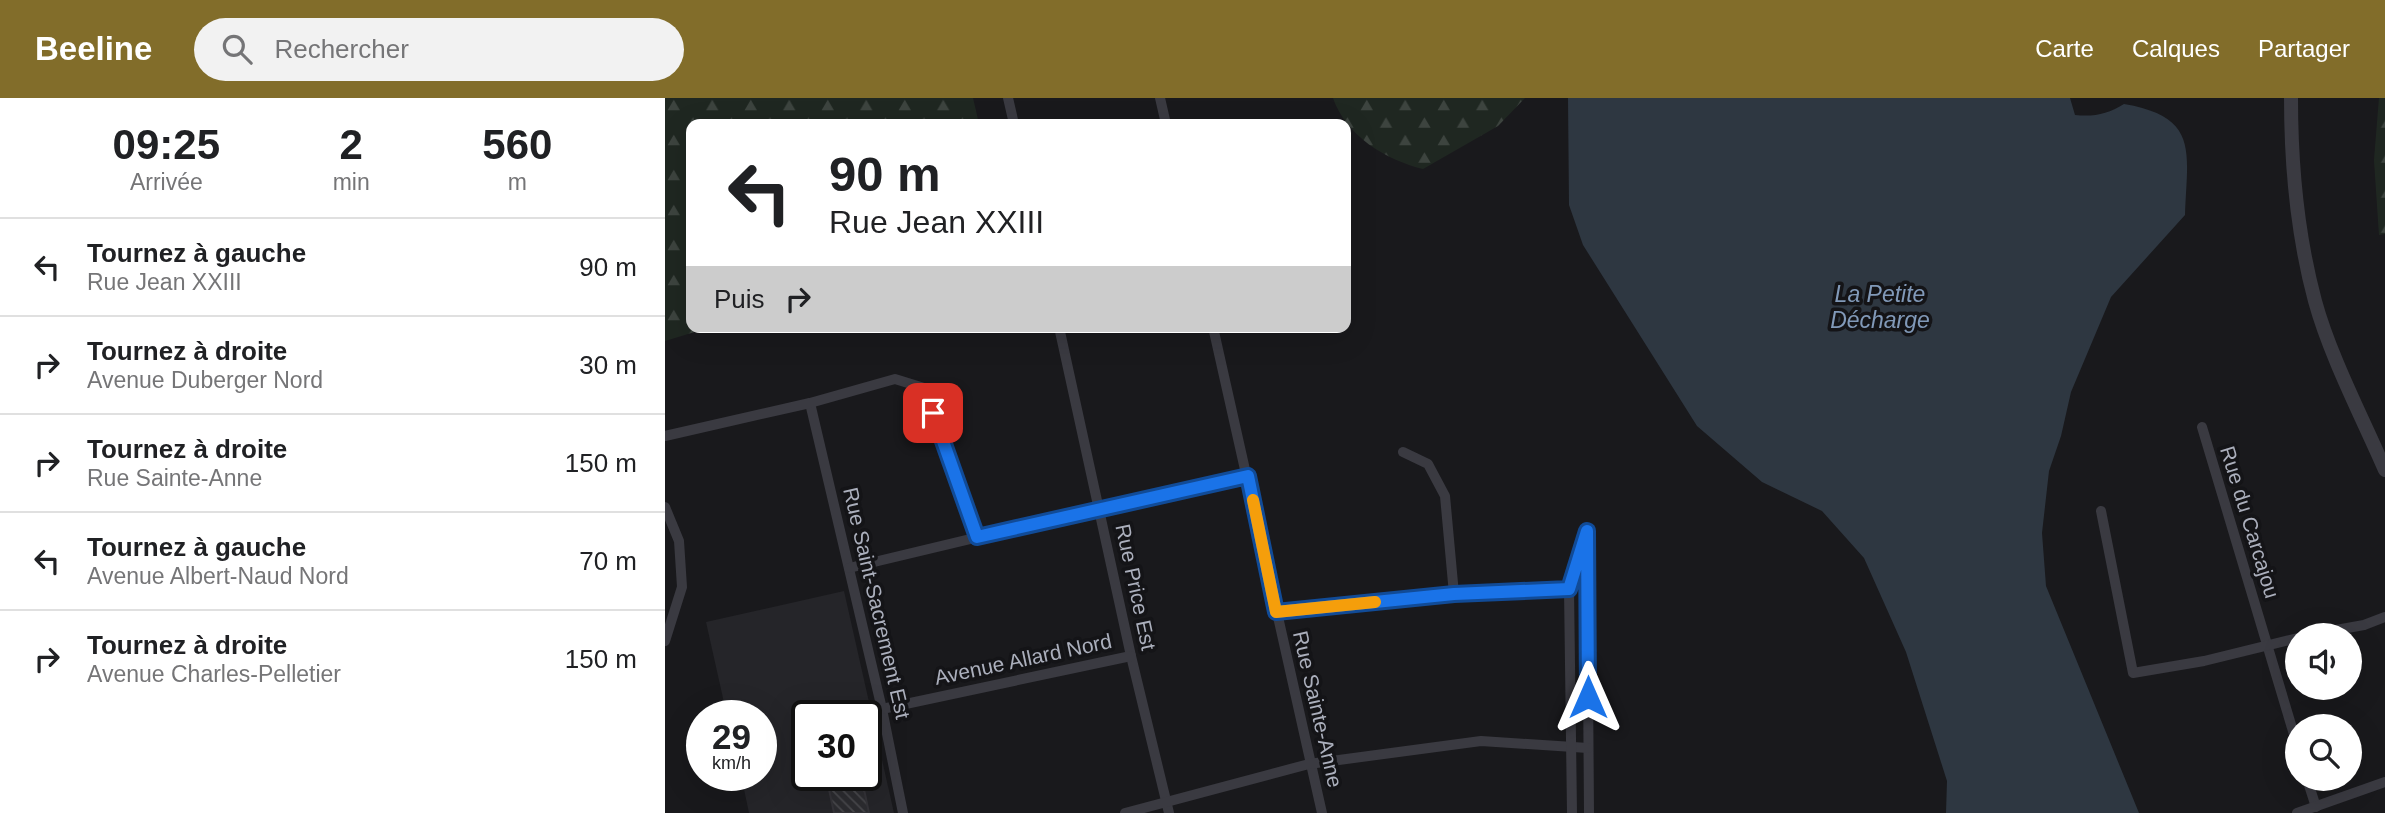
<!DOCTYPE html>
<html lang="fr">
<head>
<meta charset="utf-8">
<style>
  :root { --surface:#fff; --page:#f2f2f2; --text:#202124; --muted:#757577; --line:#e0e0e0; --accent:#826d2a }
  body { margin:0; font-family:Arial,sans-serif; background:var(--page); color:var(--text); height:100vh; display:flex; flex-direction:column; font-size:26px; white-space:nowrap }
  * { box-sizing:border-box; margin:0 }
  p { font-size:23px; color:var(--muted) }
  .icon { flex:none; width:38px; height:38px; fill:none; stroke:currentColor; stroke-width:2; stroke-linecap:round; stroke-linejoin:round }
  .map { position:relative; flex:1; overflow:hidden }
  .details { display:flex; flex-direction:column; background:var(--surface); width:665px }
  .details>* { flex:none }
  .guide { position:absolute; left:21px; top:21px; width:665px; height:214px; border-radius:14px; box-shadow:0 7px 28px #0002; background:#fff; color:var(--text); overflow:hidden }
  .controls { position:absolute; left:1620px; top:525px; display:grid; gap:14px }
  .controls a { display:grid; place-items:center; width:77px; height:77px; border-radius:50%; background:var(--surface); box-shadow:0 7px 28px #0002; font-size:35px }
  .speed { position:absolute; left:21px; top:602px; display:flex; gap:14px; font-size:35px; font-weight:700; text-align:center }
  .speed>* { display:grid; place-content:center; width:91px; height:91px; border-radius:50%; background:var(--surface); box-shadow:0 7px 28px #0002; line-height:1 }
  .speed small { font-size:18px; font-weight:400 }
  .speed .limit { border:4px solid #111; border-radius:10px; background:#fff; color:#111 }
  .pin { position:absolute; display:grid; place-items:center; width:60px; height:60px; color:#fff; margin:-30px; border-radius:14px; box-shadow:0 4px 10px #0006 }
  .me { position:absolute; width:77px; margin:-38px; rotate:0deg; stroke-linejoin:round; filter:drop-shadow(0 0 5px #0008) }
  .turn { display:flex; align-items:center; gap:24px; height:147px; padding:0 28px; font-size:32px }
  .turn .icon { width:91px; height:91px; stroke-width:2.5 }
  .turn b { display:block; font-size:49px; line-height:60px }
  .then { display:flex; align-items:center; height:66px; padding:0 28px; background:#0003; gap:14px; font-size:26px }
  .eta { display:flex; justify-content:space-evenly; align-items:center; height:119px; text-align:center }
  .eta b { font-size:42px; font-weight:700; line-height:49px }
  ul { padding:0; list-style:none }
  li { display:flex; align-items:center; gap:21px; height:98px; padding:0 28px; border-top:2px solid var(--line) }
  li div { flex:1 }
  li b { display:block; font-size:26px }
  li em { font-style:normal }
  header { display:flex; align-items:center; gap:42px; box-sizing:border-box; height:98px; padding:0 35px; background:var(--accent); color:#fff }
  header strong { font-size:33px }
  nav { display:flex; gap:38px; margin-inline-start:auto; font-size:24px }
  .search { width:490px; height:63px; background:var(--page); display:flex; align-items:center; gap:18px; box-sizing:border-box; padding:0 24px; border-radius:38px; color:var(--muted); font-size:26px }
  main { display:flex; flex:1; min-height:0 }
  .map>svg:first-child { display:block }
  .built { fill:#252529; fill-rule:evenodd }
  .forest { fill:url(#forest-firs) }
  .water { fill:#2e3741 }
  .building { fill:url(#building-back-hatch); stroke:#343338; stroke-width:2 }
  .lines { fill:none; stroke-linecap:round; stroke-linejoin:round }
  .minor { stroke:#3a3a41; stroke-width:10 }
  .tertiary { stroke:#3a3a41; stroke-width:14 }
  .route-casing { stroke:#114b97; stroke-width:18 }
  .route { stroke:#1a73e8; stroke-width:12 }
  .slow { stroke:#f59e0b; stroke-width:12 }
  .labels { text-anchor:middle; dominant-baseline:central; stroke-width:7; stroke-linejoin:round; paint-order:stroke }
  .street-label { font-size:21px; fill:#abafbc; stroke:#141417 }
  .water-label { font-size:23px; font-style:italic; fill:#8199b8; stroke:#141417 }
</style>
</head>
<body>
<header>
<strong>Beeline</strong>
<div class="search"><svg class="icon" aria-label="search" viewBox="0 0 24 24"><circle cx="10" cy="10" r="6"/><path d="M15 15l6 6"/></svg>Rechercher</div>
<nav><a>Carte</a><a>Calques</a><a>Partager</a></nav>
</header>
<main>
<section class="details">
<div class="eta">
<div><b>09:25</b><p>Arrivée</p></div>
<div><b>2</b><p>min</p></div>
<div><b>560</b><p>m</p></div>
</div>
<ul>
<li><svg class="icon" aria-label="left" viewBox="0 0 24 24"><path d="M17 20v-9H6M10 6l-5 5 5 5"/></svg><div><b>Tournez à gauche</b><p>Rue Jean XXIII</p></div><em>90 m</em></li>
<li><svg class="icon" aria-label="right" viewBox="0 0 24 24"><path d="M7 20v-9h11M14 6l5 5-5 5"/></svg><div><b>Tournez à droite</b><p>Avenue Duberger Nord</p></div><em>30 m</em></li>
<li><svg class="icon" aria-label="right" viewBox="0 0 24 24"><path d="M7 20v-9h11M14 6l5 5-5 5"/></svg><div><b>Tournez à droite</b><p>Rue Sainte-Anne</p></div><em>150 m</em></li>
<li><svg class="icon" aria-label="left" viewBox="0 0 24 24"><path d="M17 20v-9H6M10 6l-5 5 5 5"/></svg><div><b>Tournez à gauche</b><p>Avenue Albert-Naud Nord</p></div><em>70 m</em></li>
<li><svg class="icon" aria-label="right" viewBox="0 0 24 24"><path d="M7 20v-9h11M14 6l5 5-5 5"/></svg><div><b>Tournez à droite</b><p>Avenue Charles-Pelletier</p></div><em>150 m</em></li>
</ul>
</section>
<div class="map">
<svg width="1720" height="715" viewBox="0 0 1720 715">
  <defs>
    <pattern id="forest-firs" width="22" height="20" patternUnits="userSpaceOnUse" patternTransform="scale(1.75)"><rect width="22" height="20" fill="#1f2721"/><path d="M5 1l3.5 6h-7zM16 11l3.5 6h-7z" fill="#3d443f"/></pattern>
    <pattern id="building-back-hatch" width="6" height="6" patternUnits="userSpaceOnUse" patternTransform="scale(1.75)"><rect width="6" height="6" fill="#2c2c30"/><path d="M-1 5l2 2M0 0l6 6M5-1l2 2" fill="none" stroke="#48484c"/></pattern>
  </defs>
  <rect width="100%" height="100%" fill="#19191c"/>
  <path class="built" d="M 179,493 L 229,715 L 84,715 L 76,677 L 96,677 L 96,618 L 62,618 L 41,524 ZM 142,618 L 201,618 L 201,677 L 142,677 Z"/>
  <g class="forest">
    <path d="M 0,0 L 308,0 L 314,26 L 26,26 L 26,229 L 46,229 L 0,243 Z"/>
    <path d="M 668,0 L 860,0 L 833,28 L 758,71 C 721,62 681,38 668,0 Z"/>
    <path d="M 1714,0 L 1720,0 L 1720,136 L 1714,137 L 1709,62 Z"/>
  </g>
  <path class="water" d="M 903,0 L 1405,0 L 1410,17 C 1429,19 1443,16 1459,6 C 1535,19 1522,54 1520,117 L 1446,199 L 1406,294 L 1396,338 L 1384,373 L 1377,435 L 1381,488 L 1474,715 L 1281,715 L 1282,683 L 1241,554 L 1199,460 L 1157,413 L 1097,384 L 1032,328 L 918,147 L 904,107 Z"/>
  <path class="building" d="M 161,677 L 196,677 L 204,715 L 169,715 Z"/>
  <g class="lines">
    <g class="minor">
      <path d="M 343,0 L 349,26"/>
      <path d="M 495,0 L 501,26"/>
      <path d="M 394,229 L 466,558 L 504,715"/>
      <path d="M 548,229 L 657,715"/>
      <path d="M 145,305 L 217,611 L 238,715"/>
      <path d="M 1537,329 L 1633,650"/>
      <path d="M 0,338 L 145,305 L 230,281 L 259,290 L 312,439"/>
      <path d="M 738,354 L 763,366 L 780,398 L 789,496"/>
      <path d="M 0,409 L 14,443 L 17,489 L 0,543"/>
      <path d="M 1436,413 L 1468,575 L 1539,563 L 1633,540"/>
      <path d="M 922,446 L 924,715"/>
      <path d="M 184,470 L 435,410 L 583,378"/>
      <path d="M 611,514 L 789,496 L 904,491"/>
      <path d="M 1643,537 L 1699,527 L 1720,519"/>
      <path d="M 217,611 L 466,558"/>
      <path d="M 1642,681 L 1651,709"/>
      <path d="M 460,715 L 644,666 L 816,643 L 923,650"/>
      <path d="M 907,715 L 904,491 L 922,433"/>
      <path d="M 1632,715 L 1720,684"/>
    </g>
    <path class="tertiary" d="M 1626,0 C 1626,69 1632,136 1650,203 C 1665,258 1697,319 1720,372"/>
  </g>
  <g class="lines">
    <g class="route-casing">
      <path id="route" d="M 268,315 L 312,439 L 583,378 L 611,514 L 789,496 L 904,491 L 922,433 L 923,599"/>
    </g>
    <use href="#route" class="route"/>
    <path class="slow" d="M 588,402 L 611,514 L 710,504"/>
  </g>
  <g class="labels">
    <g class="street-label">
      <text transform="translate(1585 424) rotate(73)">Rue du Carcajou</text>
      <text transform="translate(471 489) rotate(78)">Rue Price Est</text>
      <text transform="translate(212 505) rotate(77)">Rue Saint-Sacrement Est</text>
      <text transform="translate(358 561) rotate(-12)">Avenue Allard Nord</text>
      <text transform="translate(653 611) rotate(77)">Rue Sainte-Anne</text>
    </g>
    <g class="water-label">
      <text x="1215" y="196">La Petite<tspan x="1215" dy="26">Décharge</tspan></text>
    </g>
  </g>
</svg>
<div class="controls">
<a><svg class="icon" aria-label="sound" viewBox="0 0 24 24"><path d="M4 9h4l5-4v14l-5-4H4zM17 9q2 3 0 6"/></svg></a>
<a><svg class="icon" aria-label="search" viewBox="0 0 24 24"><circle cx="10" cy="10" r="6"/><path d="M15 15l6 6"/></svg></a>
</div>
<div class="speed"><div>29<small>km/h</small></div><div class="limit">30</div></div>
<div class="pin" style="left:268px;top:315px;background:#d93025"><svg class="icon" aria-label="arrive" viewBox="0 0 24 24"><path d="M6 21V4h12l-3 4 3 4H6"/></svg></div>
<svg class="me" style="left:923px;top:599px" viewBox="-20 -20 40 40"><path d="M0-17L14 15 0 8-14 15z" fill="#1a73e8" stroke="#fff" stroke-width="4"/></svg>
<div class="guide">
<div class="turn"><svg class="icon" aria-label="left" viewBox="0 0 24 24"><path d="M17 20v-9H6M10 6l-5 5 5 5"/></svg><div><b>90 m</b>Rue Jean XXIII</div></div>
<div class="then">Puis<svg class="icon" aria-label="right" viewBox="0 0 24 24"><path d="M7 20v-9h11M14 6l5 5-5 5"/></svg></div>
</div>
</div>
</main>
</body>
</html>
